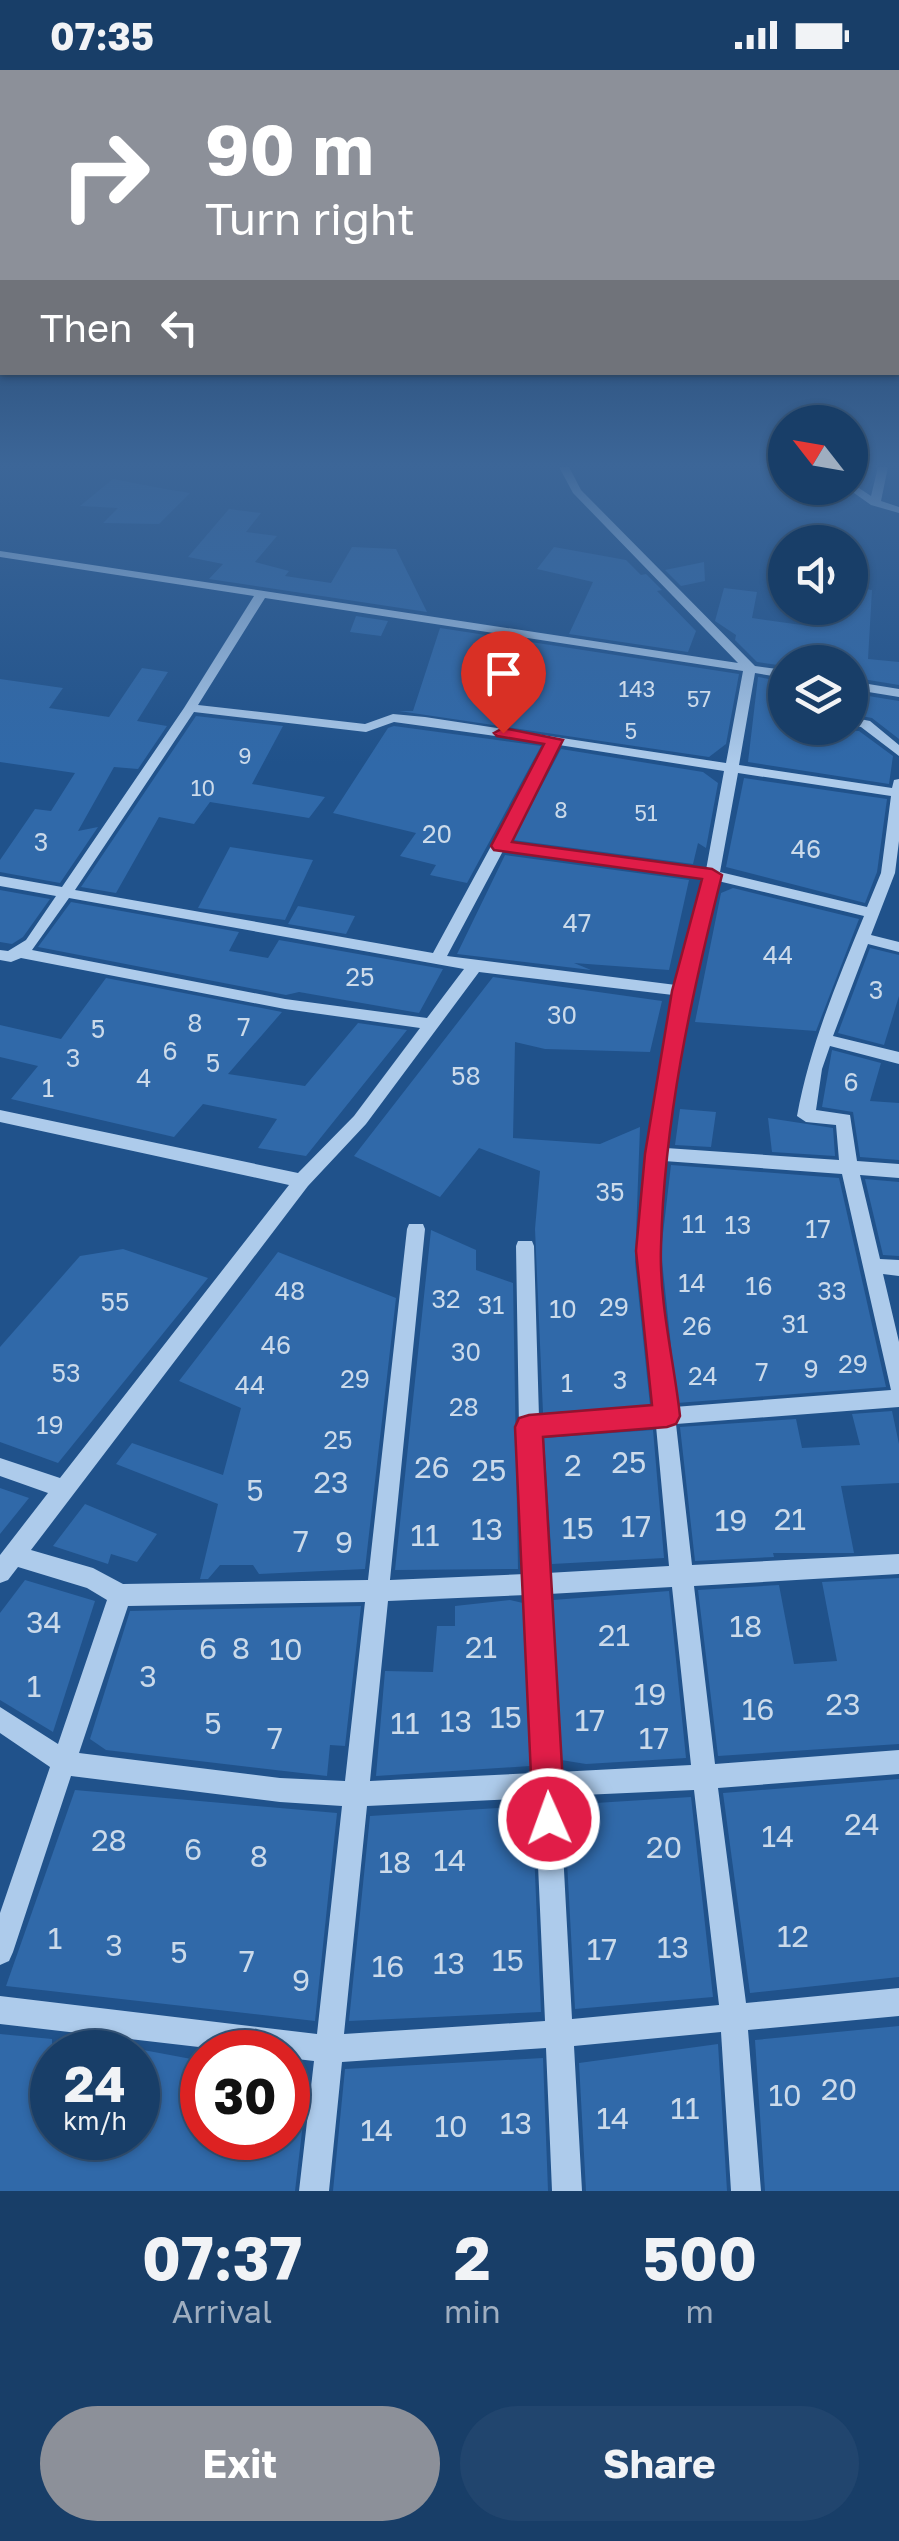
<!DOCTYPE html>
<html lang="en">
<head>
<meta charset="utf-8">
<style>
  :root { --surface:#183e68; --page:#21456e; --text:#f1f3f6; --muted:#9faec0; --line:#36577c; --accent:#8c9099 }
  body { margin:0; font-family:"Golos Text",sans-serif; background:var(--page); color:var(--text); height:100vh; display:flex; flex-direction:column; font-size:38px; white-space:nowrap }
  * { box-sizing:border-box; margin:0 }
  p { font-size:32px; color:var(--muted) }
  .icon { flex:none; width:55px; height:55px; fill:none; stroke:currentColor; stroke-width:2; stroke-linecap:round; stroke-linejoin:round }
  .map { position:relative; height:2121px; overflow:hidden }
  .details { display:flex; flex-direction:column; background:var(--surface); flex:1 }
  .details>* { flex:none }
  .banner { position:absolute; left:0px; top:0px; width:900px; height:305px; box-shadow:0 2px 8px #0004,0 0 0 2px var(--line); background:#8c9099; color:#fff; overflow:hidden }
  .needle { width:65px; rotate:301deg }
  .fabs { position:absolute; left:768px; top:335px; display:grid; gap:20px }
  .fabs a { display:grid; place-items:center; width:100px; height:100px; border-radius:50%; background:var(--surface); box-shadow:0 2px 8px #0004,0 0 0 2px var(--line); font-size:50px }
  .speed { position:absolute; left:30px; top:1960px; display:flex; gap:20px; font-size:50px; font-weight:700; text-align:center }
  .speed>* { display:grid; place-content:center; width:130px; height:130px; border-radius:50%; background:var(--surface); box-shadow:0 2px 8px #0004,0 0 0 2px var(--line); line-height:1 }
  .speed small { font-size:25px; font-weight:400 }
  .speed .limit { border:15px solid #d22; background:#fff; color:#111 }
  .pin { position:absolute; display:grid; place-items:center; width:85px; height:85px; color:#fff; margin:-102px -42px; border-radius:50% 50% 50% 0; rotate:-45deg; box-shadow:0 0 10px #0007 }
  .pin .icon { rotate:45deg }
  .me { position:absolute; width:110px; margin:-55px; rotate:358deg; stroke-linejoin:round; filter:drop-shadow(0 0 8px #0008) }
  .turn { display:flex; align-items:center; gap:35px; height:210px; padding:0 40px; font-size:45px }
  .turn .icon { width:130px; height:130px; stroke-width:2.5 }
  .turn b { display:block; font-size:70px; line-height:85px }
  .then { display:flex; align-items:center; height:95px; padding:0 40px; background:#0003; gap:20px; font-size:38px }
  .eta { display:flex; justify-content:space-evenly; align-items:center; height:170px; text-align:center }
  .eta b { font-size:60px; font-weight:700; line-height:70px }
  .button { display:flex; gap:20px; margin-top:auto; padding:20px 40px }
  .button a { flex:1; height:115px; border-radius:60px; background:var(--accent); color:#fff; font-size:40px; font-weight:700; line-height:115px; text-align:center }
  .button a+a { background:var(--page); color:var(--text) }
  .status { display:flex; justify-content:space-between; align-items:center; height:70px; padding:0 50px; background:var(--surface); direction:ltr }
  .status svg { height:28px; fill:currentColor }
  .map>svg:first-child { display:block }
  .building { fill:#3069a9 }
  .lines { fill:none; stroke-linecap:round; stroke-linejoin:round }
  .minor { fill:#adcbeb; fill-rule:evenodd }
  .route { fill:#e11d48; stroke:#92132f; stroke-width:2.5 }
  .labels { text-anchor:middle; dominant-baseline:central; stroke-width:10; stroke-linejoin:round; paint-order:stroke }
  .far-number-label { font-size:22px; fill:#cbdaea }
  .number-label { font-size:25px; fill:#cbdaea }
  .near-number-label { font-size:30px; fill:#cbdaea }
</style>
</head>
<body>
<div class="status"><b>07:35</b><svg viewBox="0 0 49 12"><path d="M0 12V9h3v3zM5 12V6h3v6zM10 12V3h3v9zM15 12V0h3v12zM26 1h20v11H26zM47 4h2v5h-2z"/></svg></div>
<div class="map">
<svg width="899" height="2121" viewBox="0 0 899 2121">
  <rect width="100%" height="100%" fill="#20528b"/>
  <g class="building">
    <path d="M 113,409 L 165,419 L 190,423 L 159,454 L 103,453 L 118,438 L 80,436 Z"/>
    <path d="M 229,439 L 261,443 L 246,462 L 277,466 L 255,492 L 289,501 L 285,506 L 331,513 L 352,477 L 396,479 L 427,542 L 209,509 L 223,494 L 188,487 Z"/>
    <path d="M 554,477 L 626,490 L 641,505 L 646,504 L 662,520 L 657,521 L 696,561 L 688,582 L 569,564 L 593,512 L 537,499 Z"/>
    <path d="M 704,492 L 705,511 L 681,516 L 665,500 Z"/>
    <path d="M 850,517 L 872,520 L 868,589 L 899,592 L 899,615 L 850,607 L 850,592 L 785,592 L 785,596 L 757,592 L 735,570 L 736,565 L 715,551 L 724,518 L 757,522 L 752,548 L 816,557 L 819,538 L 850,538 Z"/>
    <path d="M 356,546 L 388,551 L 381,566 L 350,562 Z"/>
    <path d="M 440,558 L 739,604 L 726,674 L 709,687 L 399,641 L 413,641 Z"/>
    <path d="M 142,598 L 168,602 L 137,651 L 167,656 L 138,699 L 114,697 L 78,761 L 98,757 L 60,813 L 0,802 L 0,790 L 35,739 L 51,741 L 75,703 L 0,692 L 0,609 L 63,618 L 49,638 L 109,647 Z"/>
    <path d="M 758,607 L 785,612 L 785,658 L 859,661 L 893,686 L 889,714 L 748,692 Z"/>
    <path d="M 850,623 L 899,631 L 899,669 L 872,648 L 850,644 Z"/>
    <path d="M 196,646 L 283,656 L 252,714 L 325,727 L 309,748 L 210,732 L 194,754 L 159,747 L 116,823 L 81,817 Z"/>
    <path d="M 394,656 L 541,676 L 467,813 L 430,805 L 436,795 L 400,786 L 416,763 L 333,743 L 388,658 Z"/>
    <path d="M 561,679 L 703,702 L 718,713 L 706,778 L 698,773 L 693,794 L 513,770 Z"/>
    <path d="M 744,708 L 887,729 L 877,802 L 865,833 L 726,797 Z"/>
    <path d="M 230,777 L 313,790 L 285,850 L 198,838 Z"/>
    <path d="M 505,785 L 689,810 L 669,900 L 574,893 L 591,900 L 457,884 Z"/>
    <path d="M 733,818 L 859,849 L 816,961 L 695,952 L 721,823 Z"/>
    <path d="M 0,820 L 50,829 L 23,867 L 12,874 L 0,872 Z"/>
    <path d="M 71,832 L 239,862 L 229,881 L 268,888 L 279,870 L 443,899 L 419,943 L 299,922 L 286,925 L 38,877 Z"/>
    <path d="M 298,836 L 355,846 L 346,864 L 288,854 Z"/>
    <path d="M 870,878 L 899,885 L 899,926 L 884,975 L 838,963 Z"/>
    <path d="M 493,907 L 662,931 L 650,982 L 545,979 L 515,972 L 513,1068 L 600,1074 L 640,1057 L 635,1192 L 650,1335 L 543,1343 L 535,1159 L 540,1101 L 479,1078 L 440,1127 L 354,1086 Z"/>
    <path d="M 106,908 L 282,942 L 228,1004 L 305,1016 L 358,953 L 407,960 L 306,1086 L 258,1078 L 277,1049 L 203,1034 L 174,1067 L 11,1029 L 38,996 L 0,987 L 0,955 L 61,969 Z"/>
    <path d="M 832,980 L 881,993 L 870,1031 L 899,1033 L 899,1090 L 860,1087 L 853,1042 L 822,1037 Z"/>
    <path d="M 680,1039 L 716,1042 L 711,1077 L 675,1075 Z"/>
    <path d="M 768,1048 L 833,1058 L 835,1086 L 772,1082 Z"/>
    <path d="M 671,1095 L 839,1108 L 886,1317 L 677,1333 L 661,1181 Z"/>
    <path d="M 865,1109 L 899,1112 L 899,1186 L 883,1185 Z"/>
    <path d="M 431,1160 L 476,1180 L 476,1200 L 513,1213 L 518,1499 L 395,1500 Z"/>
    <path d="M 123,1179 L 208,1208 L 58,1393 L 0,1372 L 0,1277 L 80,1186 Z"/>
    <path d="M 278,1182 L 396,1228 L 365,1499 L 259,1504 L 253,1495 L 220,1495 L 208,1509 L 200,1509 L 218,1434 L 116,1394 L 132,1373 L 223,1405 L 241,1338 L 179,1311 Z"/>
    <path d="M 892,1341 L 899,1374 L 899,1413 L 841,1416 L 854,1483 L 773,1483 L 774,1487 L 695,1491 L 680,1357 L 796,1349 L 802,1378 L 860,1375 L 852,1344 Z"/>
    <path d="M 653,1360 L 664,1488 L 552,1494 L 544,1368 Z"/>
    <path d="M 0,1418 L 29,1428 L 0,1464 Z"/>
    <path d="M 85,1434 L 157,1464 L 137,1492 L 111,1484 L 108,1494 L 53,1476 Z"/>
    <path d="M 899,1508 L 899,1674 L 718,1686 L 698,1520 L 779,1515 L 794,1594 L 837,1591 L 822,1512 Z"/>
    <path d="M 25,1510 L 95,1531 L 53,1662 L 0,1630 L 0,1543 Z"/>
    <path d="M 669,1521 L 686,1688 L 586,1694 L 561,1690 L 553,1530 Z"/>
    <path d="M 510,1530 L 523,1533 L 530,1696 L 376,1706 L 385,1601 L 433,1602 L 437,1556 L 455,1556 L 455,1536 Z"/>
    <path d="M 361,1536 L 345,1676 L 330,1675 L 327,1706 L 106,1680 L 90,1669 L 130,1541 Z"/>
    <path d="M 899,1709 L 899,1907 L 750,1923 L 723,1723 Z"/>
    <path d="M 75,1720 L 337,1743 L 315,1951 L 6,1916 Z"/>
    <path d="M 691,1727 L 713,1927 L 575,1939 L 564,1735 Z"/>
    <path d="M 532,1736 L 541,1942 L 349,1951 L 370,1746 Z"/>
    <path d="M 899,1956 L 899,2121 L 765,2121 L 755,1970 Z"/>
    <path d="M 0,1964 L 52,1969 L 52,2068 L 138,2068 L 138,1979 L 202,1991 L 202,2068 L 288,2068 L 288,2007 L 308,2010 L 295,2121 L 0,2121 Z"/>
    <path d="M 718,1974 L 727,2121 L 586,2121 L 579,1993 Z"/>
    <path d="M 543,1988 L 548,2121 L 333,2121 L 345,1999 Z"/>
  </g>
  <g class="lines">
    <g class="minor">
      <path d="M 559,397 L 569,397 L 581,420 L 755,596 L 785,600 L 785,608 L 755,603 L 739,695 L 892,718 L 894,710 L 899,709 L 899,771 L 895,803 L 871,865 L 899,872 L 899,882 L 868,874 L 833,966 L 899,982 L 899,994 L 830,976 L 822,999 L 816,1040 L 850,1045 L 857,1091 L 899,1094 L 899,1108 L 860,1105 L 880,1189 L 899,1190 L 899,1206 L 883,1204 L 899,1272 L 899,1337 L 676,1354 L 692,1495 L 899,1484 L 899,1504 L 694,1516 L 715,1694 L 899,1680 L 899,1704 L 718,1718 L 746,1933 L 899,1918 L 899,1946 L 748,1960 L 761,2121 L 731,2121 L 721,1962 L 574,1976 L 582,2121 L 552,2121 L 546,1978 L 342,1992 L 329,2121 L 299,2121 L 314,1991 L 288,1988 L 288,1982 L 242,1982 L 0,1954 L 0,1926 L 317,1964 L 342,1736 L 280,1732 L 71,1706 L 13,1882 L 9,1891 L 0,1895 L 0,1843 L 50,1697 L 0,1663 L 0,1637 L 58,1674 L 107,1530 L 87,1518 L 18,1497 L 8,1510 L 0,1513 L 0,1485 L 48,1423 L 0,1406 L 0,1388 L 60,1408 L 289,1115 L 0,1052 L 0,1040 L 298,1103 L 354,1046 L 420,958 L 285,939 L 21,888 L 11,892 L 0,890 L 0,880 L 8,881 L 26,870 L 56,826 L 0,816 L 0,806 L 62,817 L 184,638 L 254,526 L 0,487 L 0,481 L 738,593 L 573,423 ZM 265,528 L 743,601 L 726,693 L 425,647 L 393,644 L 365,654 L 198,635 ZM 194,642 L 366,662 L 394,652 L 547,673 L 433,883 L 75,820 ZM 559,675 L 724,701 L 706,800 L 507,773 ZM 738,703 L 891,726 L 881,803 L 867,837 L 720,802 ZM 503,781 L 704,808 L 676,915 L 447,886 ZM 718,811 L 864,846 C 837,912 810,975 797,1046 L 806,1052 L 836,1055 L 839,1090 L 666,1078 L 690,921 ZM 69,828 L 464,899 L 427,948 L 285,929 L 32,880 ZM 479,902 L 673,925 L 647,1084 L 639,1181 L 654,1338 L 539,1347 L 534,1176 L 532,1171 L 518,1171 L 516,1176 L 519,1357 L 525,1504 L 390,1510 L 425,1159 L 423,1154 L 409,1154 L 407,1159 L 368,1510 L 123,1514 L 93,1498 L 31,1480 L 308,1116 L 366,1054 ZM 664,1091 L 842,1104 L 891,1320 L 674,1337 L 657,1181 ZM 656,1356 L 669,1496 L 547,1503 L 540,1365 ZM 672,1517 L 691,1695 L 558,1702 L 549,1524 ZM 526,1525 L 534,1703 L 370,1711 L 388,1531 ZM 365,1532 L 345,1711 L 280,1708 L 79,1683 L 128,1536 ZM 694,1720 L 719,1935 L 572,1949 L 560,1726 ZM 535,1728 L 545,1951 L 344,1964 L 367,1736 Z"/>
      <path d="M 878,397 L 888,397 L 881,431 L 899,437 L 899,443 L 871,435 L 847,418 L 850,418 L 850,412 L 871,426 Z"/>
      <path d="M 850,611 L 899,619 L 899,627 L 850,619 Z"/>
      <path d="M 850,647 L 870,651 L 899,675 L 899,686 L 861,657 L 850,655 Z"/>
    </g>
  </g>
  <linearGradient id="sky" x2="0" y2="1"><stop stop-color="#122d4c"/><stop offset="0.57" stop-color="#3c6698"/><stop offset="1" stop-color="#3c6698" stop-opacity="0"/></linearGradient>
  <rect width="899" height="694" fill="url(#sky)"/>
  <path class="route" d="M 503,658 L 563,670 L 512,772 L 712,799 L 722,805 C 691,926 664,1051 661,1177 C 659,1232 674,1291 680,1346 L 676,1354 L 667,1357 L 543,1367 L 565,1749 L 561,1761 L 549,1766 L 537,1761 L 533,1749 L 515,1357 L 519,1348 L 529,1345 L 652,1335 L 636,1181 L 645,1084 L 672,921 L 702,809 L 494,780 L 491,776 L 544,674 L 497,666 L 494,663 Z"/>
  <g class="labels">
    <g class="far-number-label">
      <text x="637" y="618">143</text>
      <text x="699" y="628">57</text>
      <text x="631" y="660">5</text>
      <text x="245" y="685">9</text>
      <text x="203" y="717">10</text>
      <text x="561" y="739">8</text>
      <text x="646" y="742">51</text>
    </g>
    <g class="number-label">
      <text x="437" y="763">20</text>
      <text x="41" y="771">3</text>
      <text x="806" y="778">46</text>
      <text x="577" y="852">47</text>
      <text x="778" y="884">44</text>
      <text x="360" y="906">25</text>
      <text x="876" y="919">3</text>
      <text x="562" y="944">30</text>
      <text x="195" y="952">8</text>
      <text x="244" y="956">7</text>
      <text x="98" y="958">5</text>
      <text x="170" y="980">6</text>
      <text x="73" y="987">3</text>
      <text x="213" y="992">5</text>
      <text x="466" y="1005">58</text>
      <text x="144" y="1007">4</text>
      <text x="851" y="1011">6</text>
      <text x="48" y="1017">1</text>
      <text x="610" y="1121">35</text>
      <text x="694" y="1153">11</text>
      <text x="738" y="1154">13</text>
      <text x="818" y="1158">17</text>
      <text x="692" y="1212">14</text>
      <text x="759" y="1215">16</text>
      <text x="290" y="1220">48</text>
      <text x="832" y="1220">33</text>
      <text x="446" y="1228">32</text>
      <text x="115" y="1231">55</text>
      <text x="491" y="1234">31</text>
      <text x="614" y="1236">29</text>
      <text x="563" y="1238">10</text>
      <text x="795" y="1253">31</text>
      <text x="697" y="1255">26</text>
      <text x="276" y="1274">46</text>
      <text x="466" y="1281">30</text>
      <text x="853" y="1293">29</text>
      <text x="811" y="1298">9</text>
      <text x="762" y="1301">7</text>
      <text x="66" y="1302">53</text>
      <text x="703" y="1305">24</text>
      <text x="355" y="1308">29</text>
      <text x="620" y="1309">3</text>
      <text x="567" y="1312">1</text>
      <text x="250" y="1314">44</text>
      <text x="464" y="1336">28</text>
      <text x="50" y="1354">19</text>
      <text x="338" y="1369">25</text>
    </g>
    <g class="near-number-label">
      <text x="629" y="1392">25</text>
      <text x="573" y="1395">2</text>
      <text x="432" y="1397">26</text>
      <text x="489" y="1400">25</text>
      <text x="331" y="1412">23</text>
      <text x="255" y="1420">5</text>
      <text x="790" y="1449">21</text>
      <text x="731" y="1450">19</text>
      <text x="636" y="1456">17</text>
      <text x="578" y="1458">15</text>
      <text x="487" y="1459">13</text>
      <text x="425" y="1465">11</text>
      <text x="301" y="1471">7</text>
      <text x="344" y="1472">9</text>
      <text x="44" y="1552">34</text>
      <text x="746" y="1556">18</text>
      <text x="614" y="1565">21</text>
      <text x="481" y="1577">21</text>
      <text x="208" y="1578">6</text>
      <text x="241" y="1578">8</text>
      <text x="286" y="1579">10</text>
      <text x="148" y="1606">3</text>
      <text x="34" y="1616">1</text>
      <text x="650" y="1624">19</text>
      <text x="843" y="1634">23</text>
      <text x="758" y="1639">16</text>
      <text x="506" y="1647">15</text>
      <text x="590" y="1650">17</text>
      <text x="456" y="1651">13</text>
      <text x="213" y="1653">5</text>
      <text x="405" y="1653">11</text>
      <text x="275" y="1668">7</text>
      <text x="654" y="1668">17</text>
      <text x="862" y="1754">24</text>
      <text x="778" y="1766">14</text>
      <text x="109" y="1770">28</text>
      <text x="664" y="1777">20</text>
      <text x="193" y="1779">6</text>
      <text x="259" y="1786">8</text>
      <text x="450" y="1790">14</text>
      <text x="395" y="1792">18</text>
      <text x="793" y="1866">12</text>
      <text x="55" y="1868">1</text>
      <text x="114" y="1875">3</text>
      <text x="673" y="1877">13</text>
      <text x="602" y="1879">17</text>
      <text x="179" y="1882">5</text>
      <text x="508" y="1890">15</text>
      <text x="247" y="1891">7</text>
      <text x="449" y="1893">13</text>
      <text x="388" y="1896">16</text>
      <text x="301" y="1910">9</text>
      <text x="839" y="2019">20</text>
      <text x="785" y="2025">10</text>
      <text x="685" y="2038">11</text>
      <text x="613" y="2048">14</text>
      <text x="516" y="2053">13</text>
      <text x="451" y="2056">10</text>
      <text x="377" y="2060">14</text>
    </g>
  </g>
</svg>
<div class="fabs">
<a><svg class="needle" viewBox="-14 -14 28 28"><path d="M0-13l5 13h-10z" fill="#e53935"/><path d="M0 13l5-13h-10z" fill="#9faec0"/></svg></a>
<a><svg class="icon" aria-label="sound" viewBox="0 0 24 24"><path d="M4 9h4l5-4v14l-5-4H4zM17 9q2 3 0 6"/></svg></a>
<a><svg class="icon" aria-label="layers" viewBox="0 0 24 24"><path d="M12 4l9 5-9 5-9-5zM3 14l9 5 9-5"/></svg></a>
</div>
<div class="speed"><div>24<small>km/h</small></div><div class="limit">30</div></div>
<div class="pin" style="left:503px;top:663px;background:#d93025"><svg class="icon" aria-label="arrive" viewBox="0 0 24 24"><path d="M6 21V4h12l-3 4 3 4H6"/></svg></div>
<svg class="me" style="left:549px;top:1749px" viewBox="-20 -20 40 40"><circle r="17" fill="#e11d48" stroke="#fff" stroke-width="3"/><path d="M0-11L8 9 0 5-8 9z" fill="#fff"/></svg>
<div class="banner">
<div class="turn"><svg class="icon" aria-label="right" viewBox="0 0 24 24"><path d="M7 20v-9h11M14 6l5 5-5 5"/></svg><div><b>90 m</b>Turn right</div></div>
<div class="then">Then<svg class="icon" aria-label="left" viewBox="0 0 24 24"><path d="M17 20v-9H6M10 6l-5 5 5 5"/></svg></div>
</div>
</div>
<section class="details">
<div class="eta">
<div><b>07:37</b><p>Arrival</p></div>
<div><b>2</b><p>min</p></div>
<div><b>500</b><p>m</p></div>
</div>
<div class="button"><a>Exit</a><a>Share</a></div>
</section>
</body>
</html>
